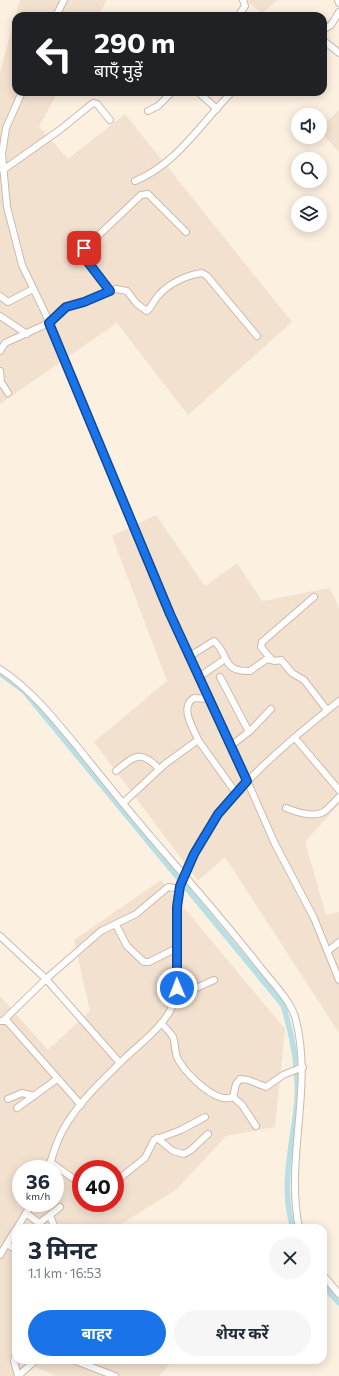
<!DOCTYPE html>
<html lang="hi">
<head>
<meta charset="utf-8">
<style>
  :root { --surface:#fff; --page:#f6f6f7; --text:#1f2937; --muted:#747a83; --accent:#1a73e8 }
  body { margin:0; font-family:Commissioner,"Noto Sans Devanagari",sans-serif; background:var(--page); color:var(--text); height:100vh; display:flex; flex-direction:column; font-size:15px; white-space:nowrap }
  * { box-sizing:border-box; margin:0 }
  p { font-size:13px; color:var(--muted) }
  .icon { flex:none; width:22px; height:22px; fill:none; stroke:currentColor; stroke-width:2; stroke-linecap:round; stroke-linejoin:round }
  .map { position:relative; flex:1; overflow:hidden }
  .drawer { position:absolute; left:12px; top:1224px; width:315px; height:140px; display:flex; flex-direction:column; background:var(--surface); border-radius:12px; box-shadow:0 2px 10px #0003 }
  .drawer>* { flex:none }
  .banner { position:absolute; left:12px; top:12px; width:315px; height:84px; border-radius:12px; box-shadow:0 2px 10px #0003; background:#202124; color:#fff; overflow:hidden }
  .tools { position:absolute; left:291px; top:108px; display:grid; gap:8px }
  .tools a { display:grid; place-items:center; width:36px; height:36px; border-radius:50%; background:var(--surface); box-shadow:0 2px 10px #0003; font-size:20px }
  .speed { position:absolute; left:12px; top:1160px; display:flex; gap:8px; font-size:20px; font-weight:700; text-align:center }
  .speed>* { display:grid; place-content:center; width:52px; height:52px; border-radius:50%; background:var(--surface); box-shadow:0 2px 10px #0003; line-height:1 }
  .speed small { font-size:10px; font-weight:400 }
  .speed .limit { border:6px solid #d22; background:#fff; color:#111 }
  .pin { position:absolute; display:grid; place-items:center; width:34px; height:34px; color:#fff; margin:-17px; border-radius:8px; box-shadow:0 2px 6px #0006 }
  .me { position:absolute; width:44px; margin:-22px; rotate:359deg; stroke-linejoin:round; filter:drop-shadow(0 0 3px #0008) }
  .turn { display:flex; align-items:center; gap:14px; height:84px; padding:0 16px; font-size:18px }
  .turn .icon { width:52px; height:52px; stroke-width:2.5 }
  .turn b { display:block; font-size:28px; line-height:34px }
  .round { display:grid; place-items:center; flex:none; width:42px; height:42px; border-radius:21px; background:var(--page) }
  .head { display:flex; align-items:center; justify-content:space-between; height:68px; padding:0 16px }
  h1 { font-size:24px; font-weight:700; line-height:30px }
  .primary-button { display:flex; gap:8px; margin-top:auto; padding:8px 16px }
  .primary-button a { flex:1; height:46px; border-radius:24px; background:var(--accent); color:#fff; font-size:16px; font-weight:700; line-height:46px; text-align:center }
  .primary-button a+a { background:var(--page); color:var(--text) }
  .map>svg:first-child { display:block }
  .residential { fill:#f3e1d0; fill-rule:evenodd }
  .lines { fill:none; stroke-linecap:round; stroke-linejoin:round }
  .canal { stroke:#b6e0e5; stroke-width:5.5 }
  .minor-casing { stroke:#cfb9ab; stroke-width:8 }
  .minor { stroke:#fff; stroke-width:6 }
  .route-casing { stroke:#114b97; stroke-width:10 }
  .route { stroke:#1a73e8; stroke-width:7 }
</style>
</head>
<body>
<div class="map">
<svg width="339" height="1376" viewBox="0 0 339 1376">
  <rect width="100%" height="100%" fill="#fcf0e1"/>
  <g class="residential">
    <path d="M 20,0 L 107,0 L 98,16 L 16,16 L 16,92 L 58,92 L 39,126 L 68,159 L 125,114 L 292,322 L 188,415 L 117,323 L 0,404 L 0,72 Z"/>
    <path d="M 245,0 L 278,0 L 262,13 Z"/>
    <path d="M 339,110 L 339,152 L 320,131 L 320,128 Z"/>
    <path d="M 156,515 L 205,586 L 237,563 L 262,601 L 330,588 L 339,608 L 339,804 L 305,842 L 326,915 L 339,912 L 339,1033 L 225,857 L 198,881 L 94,742 L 167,681 L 112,536 Z"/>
    <path d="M 161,880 L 285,1029 L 275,1127 L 226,1136 L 177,1189 L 115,1228 L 16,1228 L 16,1360 L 173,1360 L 159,1376 L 56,1376 L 34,1366 L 24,1376 L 0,1376 L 0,996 L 48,1050 L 90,1011 L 74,940 ZM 21,1169 L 55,1169 L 55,1203 L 21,1203 ZM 81,1169 L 115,1169 L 115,1203 L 81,1203 Z"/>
  </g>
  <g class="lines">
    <g class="canal">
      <path d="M 0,673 L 24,691 L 283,1005 C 293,1037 299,1068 297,1101 C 293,1143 280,1186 293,1228"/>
      <path d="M 323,1285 L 339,1303"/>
    </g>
    <g class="minor-casing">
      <g id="minor">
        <path d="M 338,0 L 339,3"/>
        <path d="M 56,16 L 64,0"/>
        <path d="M 238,16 L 245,6 L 243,0"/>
        <path d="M 323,30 L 331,25 L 339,12"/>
        <path d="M 323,40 L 339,53"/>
        <path d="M 22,92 L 6,128 L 2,154 L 7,207 L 22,265 L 46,315 L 169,614 L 230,742 L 275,844 L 314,918 L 339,980"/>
        <path d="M 198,92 L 217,109"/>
        <path d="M 148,111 L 158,106 L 172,92"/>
        <path d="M 3,170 L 61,129 L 93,103 L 97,104 L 110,120"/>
        <path d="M 135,181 C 177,164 201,123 232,92"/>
        <path d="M 110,291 L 84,257 L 83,250 L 141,195 L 148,194 L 186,232"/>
        <path d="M 0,296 L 8,302 L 33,289"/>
        <path d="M 0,316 L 27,334"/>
        <path d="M 0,351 L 5,343 L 49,323 L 66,307 L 84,302 L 116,289 L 127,291 L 137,304 L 147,311 C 152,307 154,300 158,296 C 169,283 187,275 202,273 L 207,276 L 257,336"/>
        <path d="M 0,371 L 1,382 L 8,393"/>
        <path d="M 190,656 L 214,641 C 230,655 221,672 250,671 L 267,659 L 275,661 L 281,660 L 292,673 L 304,680 L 327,710"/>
        <path d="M 271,659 L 261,647 L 262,642 L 314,597"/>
        <path d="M 0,669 C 32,690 56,721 80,750 C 104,780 128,810 152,838 C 189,881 226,923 261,968 C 273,983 291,1001 296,1020 C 313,1089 285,1159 299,1228"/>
        <path d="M 199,677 L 225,659"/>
        <path d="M 220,677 L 249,732"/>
        <path d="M 295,738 L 339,790"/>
        <path d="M 198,740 C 193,727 179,707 194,698 L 210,699"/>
        <path d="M 232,745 L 251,730 L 271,709"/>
        <path d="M 116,771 C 134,756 141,749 159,769"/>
        <path d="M 123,803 L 165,764 L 198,740 L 236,793"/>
        <path d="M 286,808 C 296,812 315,818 325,811 C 330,807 335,801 339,797"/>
        <path d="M 116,925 L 127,946 L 144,962 L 149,962 L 177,948"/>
        <path d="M 0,936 L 46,979 L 120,1063"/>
        <path d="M 328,951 L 339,942"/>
        <path d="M 176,997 L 214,980"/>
        <path d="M 4,1020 L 46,979 L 101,931 L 136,914 L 168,887 L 180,889"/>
        <path d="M 0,1021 L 7,1021 L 81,1105"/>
        <path d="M 161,1023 C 165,1027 170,1032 173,1037 C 176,1045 174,1054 179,1061 C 187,1074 216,1105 233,1097 L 236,1084 L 240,1079 L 248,1080 L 266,1087 L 283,1075 L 303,1067"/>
        <path d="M 233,1097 L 242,1105 L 256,1126"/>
        <path d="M 8,1099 L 22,1093 L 34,1096"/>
        <path d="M 17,1108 L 57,1079"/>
        <path d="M 157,1138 L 173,1151 L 184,1154 L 191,1150 L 208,1134"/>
        <path d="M 50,1162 L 81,1184"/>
        <path d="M 48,1169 C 53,1156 56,1142 63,1130 C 78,1102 104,1079 126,1057 C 141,1043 160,1029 170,1011 C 184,985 175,937 177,907 C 184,825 279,749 339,701"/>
        <path d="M 115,1182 L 145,1158 L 154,1140 L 181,1130 L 205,1117"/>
        <path d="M 26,1213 L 39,1223"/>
        <path d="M 50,1216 L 55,1228"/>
        <path d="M 17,1228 L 32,1203"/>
        <path d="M 36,1228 C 42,1218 52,1215 60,1207"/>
        <path d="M 7,1244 L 16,1250"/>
        <path d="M 0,1255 L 16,1229"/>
        <path d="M 323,1275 L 339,1294"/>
        <path d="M 16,1352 L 14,1361 L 18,1376"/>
        <path d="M 73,1360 L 115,1376"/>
        <path d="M 18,1376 L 36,1360"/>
      </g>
    </g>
    <use href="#minor" class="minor"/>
  </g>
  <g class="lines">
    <g class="route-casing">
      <path id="route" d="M 84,248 L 84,257 L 110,291 L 84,302 L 66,307 L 49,323 L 170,614 L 247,781 L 218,814 L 194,854 L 180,886 L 177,907 L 177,988"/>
    </g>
    <use href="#route" class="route"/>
  </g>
</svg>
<div class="tools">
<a><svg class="icon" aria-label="sound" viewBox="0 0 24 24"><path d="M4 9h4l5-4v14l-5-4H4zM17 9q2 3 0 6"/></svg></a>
<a><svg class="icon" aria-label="search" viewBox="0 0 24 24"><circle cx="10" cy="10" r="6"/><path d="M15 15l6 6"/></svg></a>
<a><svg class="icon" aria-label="layers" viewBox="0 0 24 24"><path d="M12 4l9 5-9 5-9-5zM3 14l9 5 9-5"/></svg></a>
</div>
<div class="speed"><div>36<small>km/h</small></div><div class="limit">40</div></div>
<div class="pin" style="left:84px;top:248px;background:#d93025"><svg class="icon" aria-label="arrive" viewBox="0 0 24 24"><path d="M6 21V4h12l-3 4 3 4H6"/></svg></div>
<svg class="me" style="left:177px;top:988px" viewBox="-20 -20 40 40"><circle r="17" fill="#1a73e8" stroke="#fff" stroke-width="3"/><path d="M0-11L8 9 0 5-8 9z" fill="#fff"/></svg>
<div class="banner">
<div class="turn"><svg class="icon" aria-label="left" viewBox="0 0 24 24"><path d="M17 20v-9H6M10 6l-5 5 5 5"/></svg><div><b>290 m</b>बाएँ मुड़ें</div></div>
</div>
<section class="drawer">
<div class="head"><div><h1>3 मिनट</h1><p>1.1 km · 16:53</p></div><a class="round"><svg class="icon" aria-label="close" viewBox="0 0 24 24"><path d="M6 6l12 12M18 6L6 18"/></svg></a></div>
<div class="primary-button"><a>बाहर</a><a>शेयर करें</a></div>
</section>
</div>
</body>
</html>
